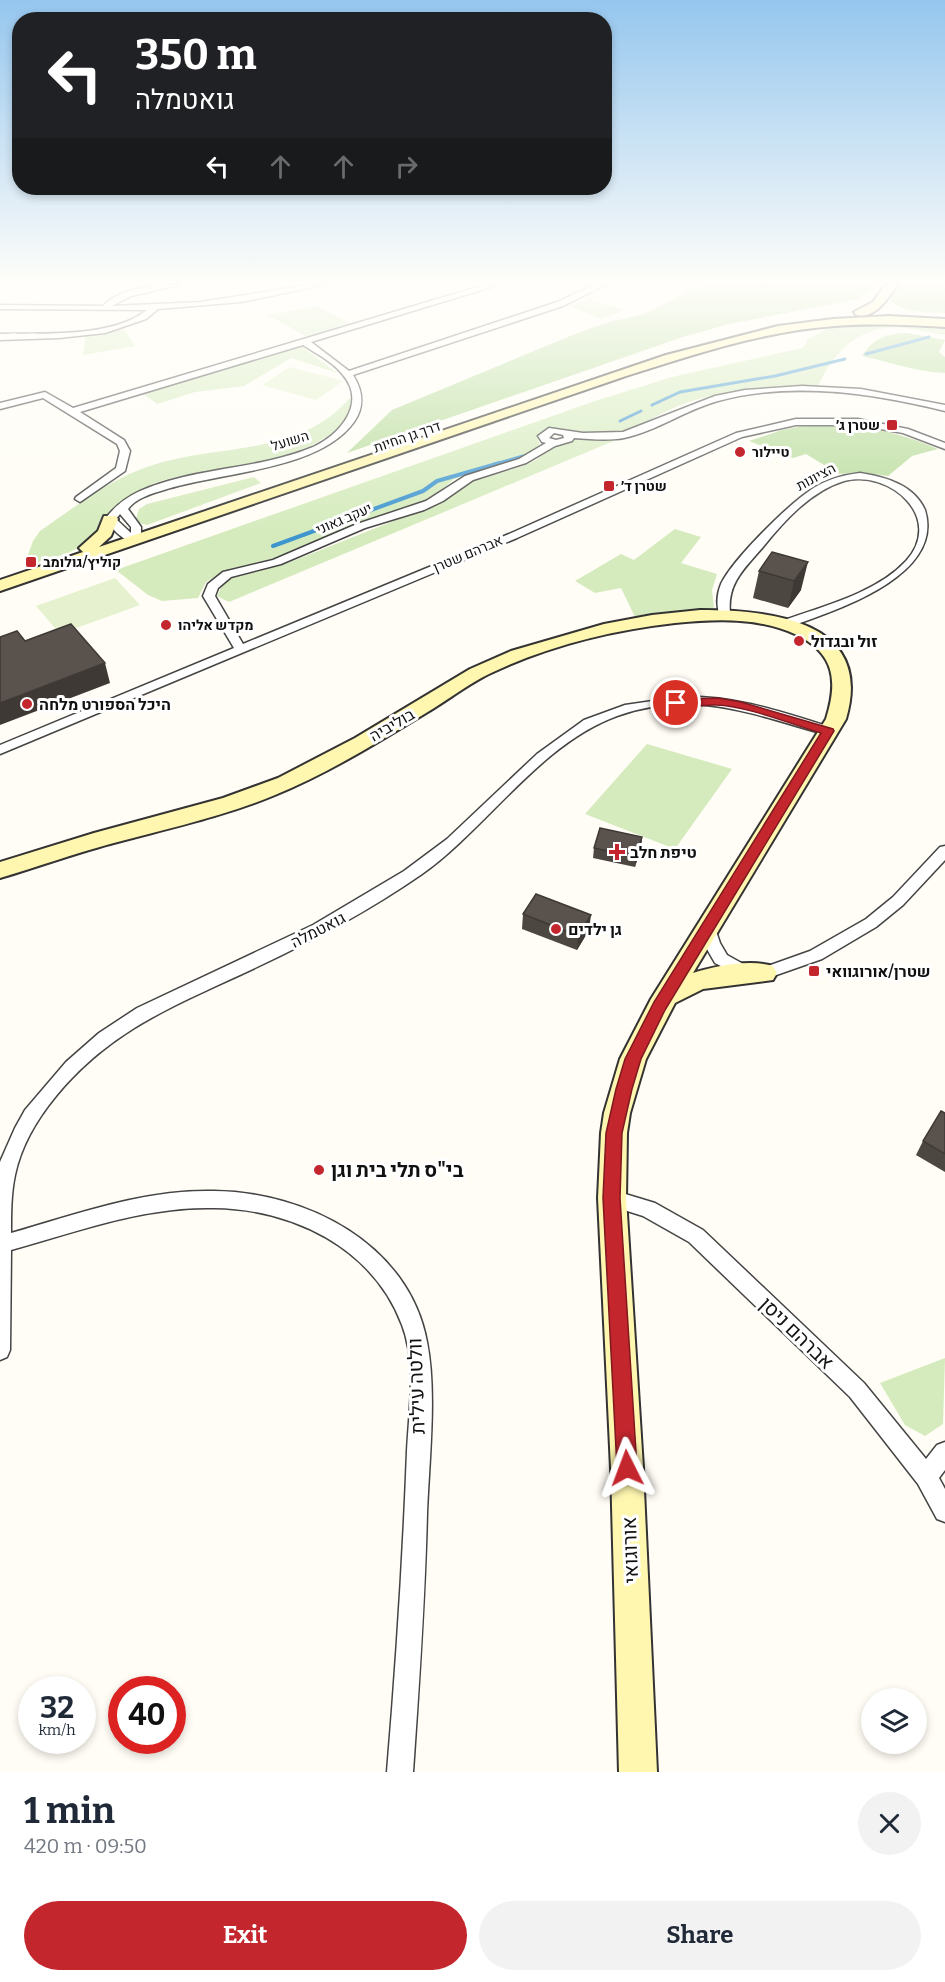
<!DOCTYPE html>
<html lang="en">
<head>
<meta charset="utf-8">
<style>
  :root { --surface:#fff; --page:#f2f2f3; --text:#1f2937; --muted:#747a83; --accent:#c4262e }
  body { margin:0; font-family:Bitter,Heebo,serif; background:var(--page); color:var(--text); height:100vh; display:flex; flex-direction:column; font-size:22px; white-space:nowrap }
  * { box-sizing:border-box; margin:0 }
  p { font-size:20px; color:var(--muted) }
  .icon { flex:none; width:33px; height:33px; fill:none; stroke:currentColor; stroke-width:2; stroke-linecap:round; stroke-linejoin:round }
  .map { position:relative; height:1772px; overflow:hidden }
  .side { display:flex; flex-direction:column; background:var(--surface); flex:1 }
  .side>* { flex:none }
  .top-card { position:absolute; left:12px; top:12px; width:600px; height:183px; border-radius:24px; box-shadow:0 3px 9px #0003; background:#202124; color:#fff; overflow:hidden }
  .controls { position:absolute; left:861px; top:1688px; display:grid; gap:12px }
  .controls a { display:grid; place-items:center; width:66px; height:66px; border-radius:50%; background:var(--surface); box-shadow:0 3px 9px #0003; font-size:30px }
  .speed { position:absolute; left:18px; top:1676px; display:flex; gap:12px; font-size:30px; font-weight:700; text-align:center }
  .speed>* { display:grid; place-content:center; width:78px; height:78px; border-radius:50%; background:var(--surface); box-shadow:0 3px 9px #0003; line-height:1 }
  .speed small { font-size:15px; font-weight:400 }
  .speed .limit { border:9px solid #d22; background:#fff; color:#111 }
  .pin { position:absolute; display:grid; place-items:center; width:51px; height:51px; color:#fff; margin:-26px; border:3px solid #fff; border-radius:50%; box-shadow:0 2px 6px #0007 }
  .me { position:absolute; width:66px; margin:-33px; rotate:357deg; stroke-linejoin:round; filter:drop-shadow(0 0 4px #0008) }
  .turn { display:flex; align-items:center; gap:21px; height:126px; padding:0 24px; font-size:27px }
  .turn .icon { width:78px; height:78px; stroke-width:2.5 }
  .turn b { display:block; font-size:42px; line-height:51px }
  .lanes { display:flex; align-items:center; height:57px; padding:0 24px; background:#0003; justify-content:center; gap:30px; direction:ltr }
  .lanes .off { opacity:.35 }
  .round { display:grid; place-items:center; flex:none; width:63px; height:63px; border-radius:32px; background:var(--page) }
  .head { display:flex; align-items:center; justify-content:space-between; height:102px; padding:0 24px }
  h1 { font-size:36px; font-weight:700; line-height:45px }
  .button { display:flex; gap:12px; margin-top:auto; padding:12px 24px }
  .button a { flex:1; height:69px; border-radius:36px; background:var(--accent); color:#fff; font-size:24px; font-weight:700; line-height:69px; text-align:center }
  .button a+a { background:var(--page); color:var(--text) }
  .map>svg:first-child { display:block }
  .green { fill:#d5ebbd }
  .forest { fill:#b9dc9c }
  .pitch { fill:#e6f2cf }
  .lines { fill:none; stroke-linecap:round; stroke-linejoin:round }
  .stream-far1 { stroke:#3f96cf; stroke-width:3 }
  .stream { stroke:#3f96cf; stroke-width:4 }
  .street-casing { stroke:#444; stroke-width:3 }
  .secondary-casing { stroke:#333; stroke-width:4 }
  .street { fill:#fff; fill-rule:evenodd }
  .secondary { fill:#fff6b0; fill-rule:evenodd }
  .wall { fill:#4d4742 }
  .shaded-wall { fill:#3f3936 }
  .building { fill:#5a524d; stroke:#3f3936; stroke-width:1.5 }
  .route { fill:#c4262e; stroke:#7f191e; stroke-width:1.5 }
  .poi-dot { fill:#c4262e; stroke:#fff; stroke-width:2 }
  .labels { text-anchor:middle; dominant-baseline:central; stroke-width:6; stroke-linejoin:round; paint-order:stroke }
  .far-poi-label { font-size:14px; font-weight:bold; fill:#111; stroke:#fff; text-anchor:start }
  .far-street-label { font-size:14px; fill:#111; stroke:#fff }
  .poi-label { font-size:16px; font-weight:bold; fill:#111; stroke:#fff; text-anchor:start }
  .street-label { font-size:16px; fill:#111; stroke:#fff }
  .near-poi-label { font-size:20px; font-weight:bold; fill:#111; stroke:#fff; text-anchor:start }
  .near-street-label { font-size:20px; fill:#111; stroke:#fff }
</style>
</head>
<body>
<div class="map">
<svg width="945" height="1772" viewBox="0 0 945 1772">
  <rect width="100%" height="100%" fill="#fffdf5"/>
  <g class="green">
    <path d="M 589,299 L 624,310 L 602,319 L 569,306 Z"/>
    <path d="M 317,306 L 351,324 L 309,338 L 268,315 Z"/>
    <path d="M 861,321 L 945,327 L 945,335 C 925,332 900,324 880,329 C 849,335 829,361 817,388 C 772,388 729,388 686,403 C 662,411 639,429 614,433 C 590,437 565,424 542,431 L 537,438 L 540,444 L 536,451 L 521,459 L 483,469 L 454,479 L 439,492 L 421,502 L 278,557 L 229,569 L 206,582 L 198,598 L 162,601 L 148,595 L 116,570 L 595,401 L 672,377 L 802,348 L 807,343 L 806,340 L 839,323 Z"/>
    <path d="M 124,329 L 135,346 L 83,355 L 86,333 Z"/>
    <path d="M 301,346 L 337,373 L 291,358 L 244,386 L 195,392 L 157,404 L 142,393 Z"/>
    <path d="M 353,395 C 350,464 210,466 161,481 C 128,490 111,524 84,544 C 67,556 45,560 24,566 L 33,541 L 40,531 C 75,507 110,479 150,466 C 205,447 272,454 322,422 C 334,415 343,405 353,395 Z"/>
    <path d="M 576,439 L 616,440 L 229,602 L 217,596 L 222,586 L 230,579 L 288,563 L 436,504 L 450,497 L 473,481 L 523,466 L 536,460 L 554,445 L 563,445 Z"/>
    <path d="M 254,477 L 261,483 L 147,525 L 135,522 L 139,509 L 147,504 Z"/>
    <path d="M 675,529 L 701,537 L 681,563 L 717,574 L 712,590 L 714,608 L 636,619 L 621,588 L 595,593 L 575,581 L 621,554 L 634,560 Z"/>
    <path d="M 647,744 L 732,769 L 675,849 L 585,814 Z"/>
    <path d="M 945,1358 L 943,1424 L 925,1436 L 905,1425 L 880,1383 Z"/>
  </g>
  <g class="forest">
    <path d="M 700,285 L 878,285 L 858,299 L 729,324 L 683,337 L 347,453 L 392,410 L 575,334 L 609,322 L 645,314 Z"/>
    <path d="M 898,285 L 945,285 L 945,313 C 927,312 899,314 888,297 Z"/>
    <path d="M 907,333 L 945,340 L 939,352 L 945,357 L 945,373 C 917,372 890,362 862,356 C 874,338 885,334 907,333 Z"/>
    <path d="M 814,424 C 858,424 897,431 938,449 L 912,456 L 888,476 L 860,472 L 839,474 L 806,454 L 793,458 L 749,441 L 782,430 Z"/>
  </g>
  <g class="pitch">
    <path d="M 290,367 L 343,381 L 316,400 L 262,385 Z"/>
    <path d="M 115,578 L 140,605 L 60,634 L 36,606 Z"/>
  </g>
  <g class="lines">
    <g class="stream-far1">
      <path d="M 866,354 L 929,337"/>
      <path d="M 652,405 L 680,392 L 775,376 L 845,359"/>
      <path d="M 620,421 L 641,411"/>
      <path d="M 495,464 L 523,456"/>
    </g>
    <path class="stream" d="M 273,546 L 423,491 L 437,481 L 500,463"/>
    <g class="street-casing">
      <g id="street">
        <path d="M 159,285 L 180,285 L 131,296 L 112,306 L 201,302 L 307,285 L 324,285 L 241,302 L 158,309 L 146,319 L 105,333 L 59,338 L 0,340 L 0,334 C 43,333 112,338 147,310 L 0,309 L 0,305 L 103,306 C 118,291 139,288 159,285 Z"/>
        <path d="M 484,285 L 498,285 L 311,342 L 349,371 L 557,302 L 594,285 L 605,285 L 563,306 L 353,375 C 363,391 365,406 354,422 C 319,471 219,472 164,490 C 151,494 136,498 128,509 L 141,527 L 141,542 C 126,545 113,530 105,519 C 115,506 125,498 140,491 C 195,467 258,470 313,447 C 340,435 367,403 343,375 C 333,362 317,354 303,345 L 80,412 L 124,440 L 130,451 L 125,471 L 80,502 L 75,499 L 76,497 L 116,468 L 120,451 L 117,444 L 43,398 L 0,409 L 0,403 L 45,392 L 73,408 ZM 120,514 L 131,527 L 131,533 L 116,519 Z"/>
        <path d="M 802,386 L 861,389 L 945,405 L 945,411 C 872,393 792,381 718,401 C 685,410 657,431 624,438 C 608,441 590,439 574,438 L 572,441 L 555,446 L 526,463 L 473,480 L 443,501 L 424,510 L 365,528 L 281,564 L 231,577 L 218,588 L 215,596 L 243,644 L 509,534 L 736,433 L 796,419 L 858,419 L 908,429 L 945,443 L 945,449 L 903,433 L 858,425 L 796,425 L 742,437 L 517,538 L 0,754 L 0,745 L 234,648 L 203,596 L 208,584 L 223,572 L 273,560 L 357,524 L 426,501 L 465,476 L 519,459 L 546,443 L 542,442 L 538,436 L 549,428 L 583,433 L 623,432 L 715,396 L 745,390 ZM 554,433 L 563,435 L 564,438 L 556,440 L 549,438 Z"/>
        <path d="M 860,473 C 886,477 914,485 925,510 C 945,576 836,610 792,626 L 784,626 L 784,620 C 824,606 876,593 906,561 C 945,518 890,469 844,481 C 811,491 784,521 763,547 C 745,568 727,583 730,613 L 724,617 L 720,616 C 716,606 717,594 721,584 C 733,559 792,500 817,486 C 831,478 844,475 860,473 Z"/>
        <path d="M 680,697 C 734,695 782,712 833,728 L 835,731 L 828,735 C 754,715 695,688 617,716 C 540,744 488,827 422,874 C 370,910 314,940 257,967 C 179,1004 113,1027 56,1096 C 37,1119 21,1146 15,1175 C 11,1194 11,1213 11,1233 C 77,1214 145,1189 214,1191 C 306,1192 409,1244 427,1342 C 437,1392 429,1461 427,1513 C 425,1600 419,1686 413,1772 L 387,1772 C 396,1665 403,1558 407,1451 C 409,1410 417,1364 402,1325 C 373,1248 293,1209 214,1208 C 145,1206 76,1232 11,1250 L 10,1350 L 7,1357 L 0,1360 L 0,1162 L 15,1128 L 25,1110 L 66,1062 L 99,1033 L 137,1008 L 313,925 L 404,871 L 447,839 L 537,754 L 584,720 L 625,705 Z"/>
        <path d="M 945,846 L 945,860 L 903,905 L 876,927 L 822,959 L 765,979 L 742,977 L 715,963 L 704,944 L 700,926 L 703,922 L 713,922 L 720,943 L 727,955 L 745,965 L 765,967 L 810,951 L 866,919 L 893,897 L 940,847 Z"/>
        <path d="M 612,1190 L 655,1203 L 703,1230 L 864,1383 L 926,1459 L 937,1445 L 945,1442 L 945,1470 L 939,1478 L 945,1489 L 945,1522 L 937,1519 L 918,1484 L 850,1397 L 689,1242 L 643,1216 L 605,1204 L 603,1198 L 605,1192 Z"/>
      </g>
    </g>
    <g class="secondary-casing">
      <g id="secondary">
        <path d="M 885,285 L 897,285 C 887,299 876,319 856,315 L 854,312 L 873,302 Z"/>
        <path d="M 889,316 L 945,319 L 945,327 C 908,325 872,323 835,326 C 763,331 692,355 623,377 L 0,591 L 0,580 L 83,552 L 79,548 L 98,531 L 104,516 L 116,516 L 118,519 L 111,536 L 99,547 L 666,355 L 778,326 L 833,319 Z"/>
        <path d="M 700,610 C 770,610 875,620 846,719 L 693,973 C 716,966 750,959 773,966 L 777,973 L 773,980 L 703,989 L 675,1003 L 646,1059 L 630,1113 L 627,1133 L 626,1198 L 643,1468 L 657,1772 L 619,1772 L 611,1468 L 598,1198 L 601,1133 L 604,1113 L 620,1059 L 651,999 L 826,719 C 838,681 835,654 797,635 C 759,617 716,619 675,623 C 612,630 548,646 491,673 C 468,684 448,700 426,713 C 377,743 328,773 275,795 C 222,817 165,829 110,844 C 73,854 37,867 0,878 L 0,862 L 94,833 L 223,798 L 278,778 L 355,738 L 470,669 L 511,651 L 604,624 L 652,615 Z"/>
      </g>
    </g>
    <use href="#street" class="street"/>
    <use href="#secondary" class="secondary"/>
  </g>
  <g class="wall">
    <path d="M 772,552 L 801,590 L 788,608 L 753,598 L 759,571 Z"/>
    <path d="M 642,837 L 641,847 L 635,867 L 593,858 L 594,848 Z"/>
    <path d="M 523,914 L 589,930 L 577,950 L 522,929 Z"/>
    <path d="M 945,1113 L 945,1172 L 916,1155 L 923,1141 Z"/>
  </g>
  <g class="shaded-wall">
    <path d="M 808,562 L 801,590 L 788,608 L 794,581 Z"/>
    <path d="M 105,663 L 110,683 L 0,725 L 0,703 Z"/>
    <path d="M 642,837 L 641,847 L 635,867 L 636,857 Z"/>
    <path d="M 591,915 L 589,930 L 577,950 L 578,936 Z"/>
  </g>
  <g class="building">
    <path d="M 772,552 L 808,562 L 794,581 L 759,571 Z"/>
    <path d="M 71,624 L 105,663 L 0,703 L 0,637 L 17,631 L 25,641 Z"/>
    <path d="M 600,828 L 642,837 L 636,857 L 594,848 Z"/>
    <path d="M 536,894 L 591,915 L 578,936 L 523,914 Z"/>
    <path d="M 941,1111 L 945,1113 L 945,1154 L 923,1141 Z"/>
  </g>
  <linearGradient id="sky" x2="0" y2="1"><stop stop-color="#95c6ee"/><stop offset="0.53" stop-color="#fffefa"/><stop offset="1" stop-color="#fffefa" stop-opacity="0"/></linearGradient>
  <rect width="945" height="533" fill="url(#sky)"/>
  <path class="route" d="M 718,698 L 741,702 L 833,729 L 834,731 L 665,1010 L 641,1059 L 632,1089 L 622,1133 L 620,1198 L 637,1468 L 634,1475 L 627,1478 L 620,1475 L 617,1468 L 603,1198 L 606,1133 L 616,1089 L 625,1059 L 654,1002 L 821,733 C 791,724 747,706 716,705 C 704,704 680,711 671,703 L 676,699 Z"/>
  <g class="poi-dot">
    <rect x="886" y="419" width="12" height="12" rx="3"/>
    <circle cx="740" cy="452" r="6"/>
    <rect x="603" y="480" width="12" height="12" rx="3"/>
    <rect x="25" y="556" width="12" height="12" rx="3"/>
    <circle cx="166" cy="625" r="6"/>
    <circle cx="799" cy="641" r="6"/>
    <circle cx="27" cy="704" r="6"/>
    <path d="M614 843h6v6h6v6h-6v6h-6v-6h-6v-6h6z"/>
    <circle cx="556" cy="929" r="6"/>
    <rect x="808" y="965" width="12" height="12" rx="3"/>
    <circle cx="319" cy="1170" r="6"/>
  </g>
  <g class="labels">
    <g class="far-poi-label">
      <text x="880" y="425" text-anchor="end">שטרן ג׳</text>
      <text x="752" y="452">טיילור</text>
      <text x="621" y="486">שטרן ד׳</text>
      <text x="43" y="562">קוליץ/גולומב</text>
      <text x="178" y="625">מקדש אליהו</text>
    </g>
    <g class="far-street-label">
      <text transform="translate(407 437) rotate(-19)">דרך גן החיות</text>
      <text transform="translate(290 441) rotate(-17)">השועל</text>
      <text transform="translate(816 477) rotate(-28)">הציונות</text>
      <text transform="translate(344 519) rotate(-23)">יעקב גאוני</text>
      <text transform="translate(468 554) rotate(-23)">אברהם שטרן</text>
    </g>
    <g class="poi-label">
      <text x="811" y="641">זול ובגדול</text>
      <text x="39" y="704">היכל הספורט מלחה</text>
      <text x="630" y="852">טיפת חלב</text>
      <text x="568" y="929">גן ילדים</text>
      <text x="826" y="971">שטרן/אורוגוואי</text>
    </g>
    <g class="street-label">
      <text transform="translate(392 725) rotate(-30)">בוליביה</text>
      <text transform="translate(318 930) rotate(-27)">גואטמלה</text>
    </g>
    <g class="near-poi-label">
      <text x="331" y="1170">בי"ס תלי בית וגן</text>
    </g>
    <g class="near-street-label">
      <text transform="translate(797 1333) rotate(44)">אברהם ניסן</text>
      <text transform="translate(416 1386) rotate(-92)">וולטה עילית</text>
      <text transform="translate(630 1550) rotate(-92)">אורוגואי</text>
    </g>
  </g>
</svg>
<div class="controls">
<a><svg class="icon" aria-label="layers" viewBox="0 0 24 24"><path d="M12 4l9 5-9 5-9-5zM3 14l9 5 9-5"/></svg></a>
</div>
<div class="speed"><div>32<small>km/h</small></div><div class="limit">40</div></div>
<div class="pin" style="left:676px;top:703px;background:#d93025"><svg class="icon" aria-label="arrive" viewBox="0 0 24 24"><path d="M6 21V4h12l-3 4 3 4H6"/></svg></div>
<svg class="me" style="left:627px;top:1468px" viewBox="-20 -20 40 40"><path d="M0-17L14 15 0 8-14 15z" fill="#c4262e" stroke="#fff" stroke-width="4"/></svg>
<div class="top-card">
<div class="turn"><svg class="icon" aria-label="left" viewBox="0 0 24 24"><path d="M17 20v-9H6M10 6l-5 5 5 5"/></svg><div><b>350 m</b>גואטמלה</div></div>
<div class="lanes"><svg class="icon" aria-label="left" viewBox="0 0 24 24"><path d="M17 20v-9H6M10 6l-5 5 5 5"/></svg><svg class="icon off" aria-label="ahead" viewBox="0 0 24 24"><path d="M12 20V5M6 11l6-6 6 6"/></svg><svg class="icon off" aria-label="ahead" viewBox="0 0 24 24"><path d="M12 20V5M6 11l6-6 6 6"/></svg><svg class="icon off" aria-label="right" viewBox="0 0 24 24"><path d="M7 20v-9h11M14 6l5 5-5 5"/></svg></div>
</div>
</div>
<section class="side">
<div class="head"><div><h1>1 min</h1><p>420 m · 09:50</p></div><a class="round"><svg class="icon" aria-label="close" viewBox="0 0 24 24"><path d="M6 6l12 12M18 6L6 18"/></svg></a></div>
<div class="button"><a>Exit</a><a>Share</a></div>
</section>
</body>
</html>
